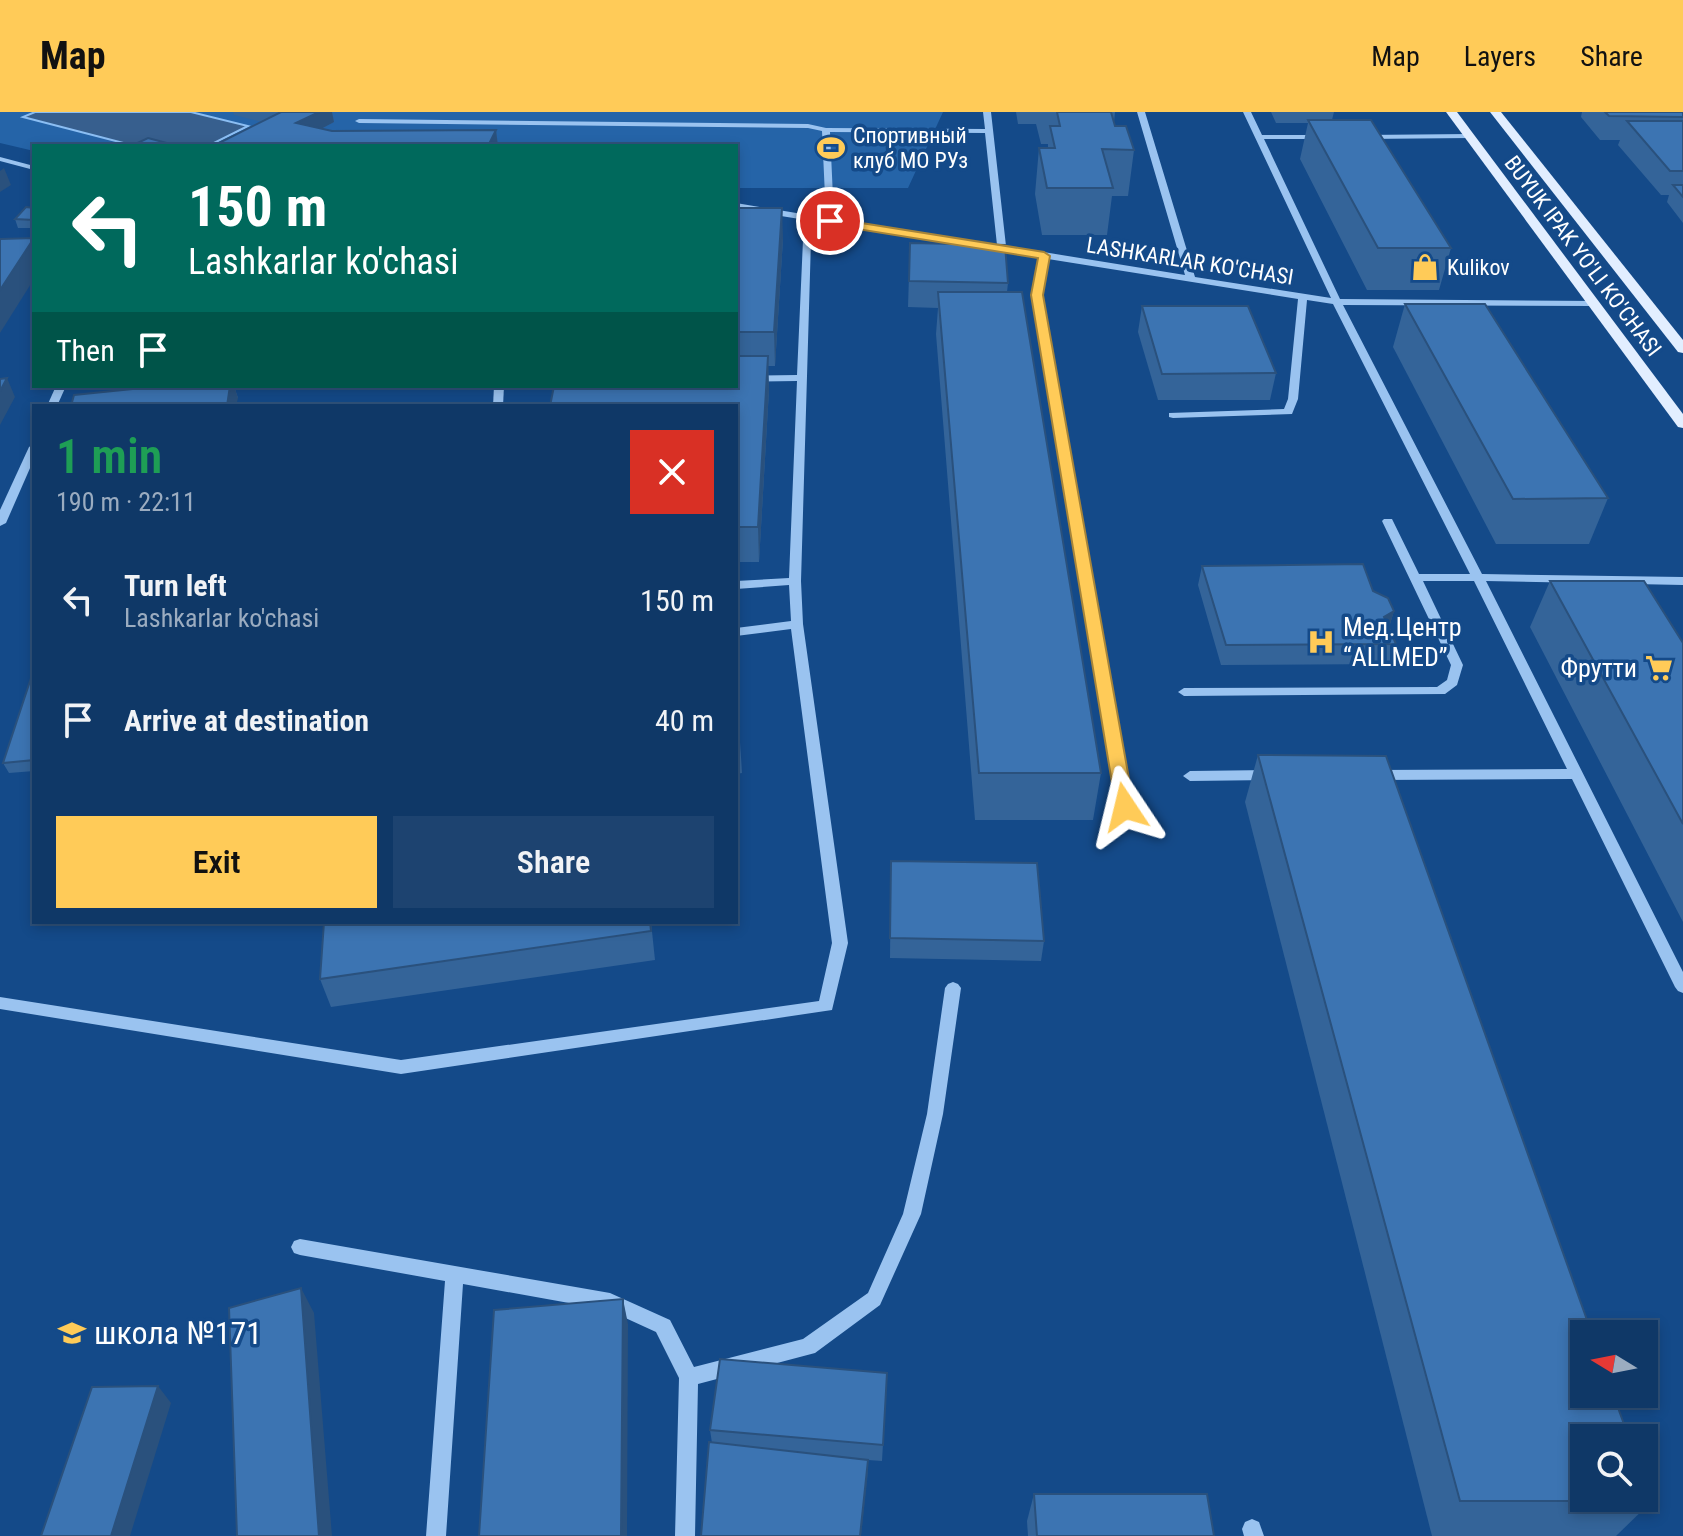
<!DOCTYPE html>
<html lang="en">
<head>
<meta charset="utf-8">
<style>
  :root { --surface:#0f3867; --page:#1d4370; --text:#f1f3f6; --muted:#9bacc0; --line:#2f527b; --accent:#ffcb58 }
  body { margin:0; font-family:"Roboto Condensed",sans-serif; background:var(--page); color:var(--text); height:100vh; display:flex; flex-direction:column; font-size:30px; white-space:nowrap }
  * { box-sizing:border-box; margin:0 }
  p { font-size:26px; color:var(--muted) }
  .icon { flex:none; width:44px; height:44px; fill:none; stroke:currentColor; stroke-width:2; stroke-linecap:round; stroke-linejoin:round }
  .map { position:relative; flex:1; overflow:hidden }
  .side { position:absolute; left:32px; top:292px; width:706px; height:520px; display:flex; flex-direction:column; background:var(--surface); border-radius:0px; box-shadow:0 4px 12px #0003,0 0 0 2px var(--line) }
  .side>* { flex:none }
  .top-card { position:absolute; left:32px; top:32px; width:706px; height:244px; border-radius:0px; box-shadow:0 4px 12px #0003,0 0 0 2px var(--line); background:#00695c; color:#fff; overflow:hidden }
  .needle { width:52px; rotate:280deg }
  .controls { position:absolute; left:1570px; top:1208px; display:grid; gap:16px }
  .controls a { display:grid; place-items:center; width:88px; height:88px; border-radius:0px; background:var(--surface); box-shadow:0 4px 12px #0003,0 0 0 2px var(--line); font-size:40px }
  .pin { position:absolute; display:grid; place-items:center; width:68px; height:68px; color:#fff; margin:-34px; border:4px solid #fff; border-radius:50%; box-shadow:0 2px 8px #0007 }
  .me { position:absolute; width:88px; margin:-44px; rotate:350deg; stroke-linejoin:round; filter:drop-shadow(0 0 6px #0008) }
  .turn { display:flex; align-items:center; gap:28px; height:168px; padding:0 24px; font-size:36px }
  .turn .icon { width:104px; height:104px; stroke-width:2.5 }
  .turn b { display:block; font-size:56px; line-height:68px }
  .then { display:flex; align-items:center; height:76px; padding:0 24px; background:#0003; gap:16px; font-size:30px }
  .round { display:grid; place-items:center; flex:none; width:84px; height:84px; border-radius:0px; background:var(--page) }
  .head { display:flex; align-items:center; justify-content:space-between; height:136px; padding:0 24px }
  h1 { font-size:48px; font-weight:600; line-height:60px; color:#1e9e55 }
  .action { display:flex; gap:16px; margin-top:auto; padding:16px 24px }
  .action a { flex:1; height:92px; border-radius:0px; background:var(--accent); color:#111; font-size:32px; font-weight:600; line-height:92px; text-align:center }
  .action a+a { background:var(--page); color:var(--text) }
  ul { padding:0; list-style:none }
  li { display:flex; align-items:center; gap:24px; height:120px; padding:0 24px }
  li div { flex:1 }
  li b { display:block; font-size:30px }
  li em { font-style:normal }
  header { display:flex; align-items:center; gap:48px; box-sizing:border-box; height:112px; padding:0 40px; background:var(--accent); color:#111 }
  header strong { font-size:38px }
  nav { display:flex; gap:44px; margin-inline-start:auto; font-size:28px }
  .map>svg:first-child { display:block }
  .green { fill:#2564a8 }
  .water { fill:#375f8e; stroke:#8bbef3; stroke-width:2 }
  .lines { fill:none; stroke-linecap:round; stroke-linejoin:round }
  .minor { fill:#9ac3f0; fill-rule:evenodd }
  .major { fill:#e2eeff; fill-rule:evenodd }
  .wall { fill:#346499 }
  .shaded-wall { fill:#2a517d }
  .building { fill:#3c74b2; stroke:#2a517d; stroke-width:2 }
  .route { fill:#ffcb58; stroke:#a68439; stroke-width:2 }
  .labels { text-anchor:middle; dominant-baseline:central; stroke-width:7; stroke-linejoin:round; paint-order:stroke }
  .far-poi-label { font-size:22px; fill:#fff; stroke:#144a89; text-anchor:start }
  .far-street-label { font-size:22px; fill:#fff; stroke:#144a89 }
  .poi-label { font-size:26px; fill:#fff; stroke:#144a89; text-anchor:start }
  .near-poi-label { font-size:32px; fill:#fff; stroke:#144a89; text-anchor:start }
</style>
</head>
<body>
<header>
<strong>Map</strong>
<nav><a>Map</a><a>Layers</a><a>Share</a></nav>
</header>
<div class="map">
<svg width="1683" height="1424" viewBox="0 0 1683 1424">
  <rect width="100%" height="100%" fill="#144a89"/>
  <path class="green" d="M 0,0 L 943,0 L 908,76 L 736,76 L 736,34 L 34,34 L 34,39 L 0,31 Z"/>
  <path class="water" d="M 35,0 L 191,0 L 248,14 L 208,34 L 135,34 L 23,5 Z"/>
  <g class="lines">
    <g class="minor">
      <path d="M 983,0 L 991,0 L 1006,134 L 1185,163 L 1137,0 L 1145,0 L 1195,165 L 1331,186 L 1243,0 L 1251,0 L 1262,23 L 1323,23 L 1327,25 L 1323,27 L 1264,27 L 1340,187 L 1596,189 L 1598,191 L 1593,194 L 1343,193 L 1482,462 L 1683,465 L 1683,473 L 1486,469 L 1683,860 L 1683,881 L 1678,879 L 1675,875 L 1572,667 L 1375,668 L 1368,663 L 1375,658 L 1567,657 L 1474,469 L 1423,469 L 1463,553 L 1457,573 L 1445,582 L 1184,584 L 1178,580 L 1184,576 L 1437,575 L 1447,568 L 1451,553 L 1382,409 L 1384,407 L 1392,407 L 1419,462 L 1470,462 L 1333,192 L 1307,188 L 1298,287 L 1292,302 L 1173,306 L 1169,305 L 1169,301 L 1284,297 L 1288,287 L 1298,187 L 1048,147 L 1042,183 L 1132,695 L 1125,700 L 1118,695 L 1032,183 L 1039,145 L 736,97 L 736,91 L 826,106 L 822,19 L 808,16 L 359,11 L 355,9 L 359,7 L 808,12 L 826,16 L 985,17 ZM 830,20 L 985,21 L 997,133 L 834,107 Z"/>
      <path d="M 1469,22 L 1472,22 L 1472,26 L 1363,27 L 1359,25 L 1363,23 Z"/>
      <path d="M 0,45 L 34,54 L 34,58 L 0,49 Z"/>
      <path d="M 807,125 L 811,128 L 801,469 L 803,512 L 848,831 L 832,898 L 401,962 L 0,897 L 0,885 L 401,948 L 819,889 L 832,831 L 791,517 L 736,524 L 736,516 L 791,509 L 789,473 L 736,477 L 736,469 L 789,466 L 797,269 L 736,270 L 736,264 L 797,263 L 803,128 Z"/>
      <path d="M 56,274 L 66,274 L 57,294 L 47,294 Z"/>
      <path d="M 494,274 L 504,274 L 503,294 L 493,294 Z"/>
      <path d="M 34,332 L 34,347 L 6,411 L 0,414 L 0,398 L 29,335 Z"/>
      <path d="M 1270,658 L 1277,663 L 1270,668 L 1190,669 L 1183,664 L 1190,659 Z"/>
      <path d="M 953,870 L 958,872 L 961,876 L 943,1002 L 921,1102 L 880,1193 L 815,1241 L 698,1272 L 695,1424 L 675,1424 L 679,1266 L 656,1220 L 608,1198 L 463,1172 L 446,1424 L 426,1424 L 445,1169 L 300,1143 L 294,1141 L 291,1135 L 294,1129 L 300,1127 L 610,1181 L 670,1208 L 694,1255 L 803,1227 L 868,1181 L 903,1102 L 927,1002 L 945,876 L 948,872 Z"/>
      <path d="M 1252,1407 L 1259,1410 L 1264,1424 L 1244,1424 L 1242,1417 L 1245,1410 Z"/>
    </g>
    <g class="major">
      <path d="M 1446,0 L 1457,0 L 1683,302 L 1683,316 L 1678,315 Z"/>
      <path d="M 1490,0 L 1501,0 L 1683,228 L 1683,241 L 1678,240 Z"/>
    </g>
  </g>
  <g class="wall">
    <path d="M 233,0 L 332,0 L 334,10 L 321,17 L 332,19 L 496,18 L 498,34 L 213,34 L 262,10 L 234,3 Z"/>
    <path d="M 1016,0 L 1115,0 L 1114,10 L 1115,14 L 1134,38 L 1128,84 L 1112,84 L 1107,123 L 1042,123 L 1035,82 L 1039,36 L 1048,36 L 1048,32 L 1041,32 L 1036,12 L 1018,12 Z"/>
    <path d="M 1271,0 L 1334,0 L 1332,8 L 1451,136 L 1439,178 L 1367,178 L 1300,47 L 1308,11 L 1276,11 Z"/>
    <path d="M 1582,0 L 1683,0 L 1683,111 L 1667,90 L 1669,83 L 1661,83 L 1618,33 L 1620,28 L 1600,28 L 1581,5 Z"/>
    <path d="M 34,96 L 34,116 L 18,116 L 15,107 Z"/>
    <path d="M 736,96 L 783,127 L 775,254 L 768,254 L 769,278 L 759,450 L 736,450 Z"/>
    <path d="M 910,131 L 1008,171 L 1007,180 L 1101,661 L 1093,708 L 975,708 L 936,222 L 938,196 L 908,195 Z"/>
    <path d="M 1405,192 L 1608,386 L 1589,432 L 1496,432 L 1393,235 Z"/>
    <path d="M 1142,194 L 1276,261 L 1270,288 L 1158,288 L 1138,220 Z"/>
    <path d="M 111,274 L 234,274 L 238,286 L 113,279 Z"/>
    <path d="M 1202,454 L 1373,479 L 1394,499 L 1389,515 L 1396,532 L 1389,552 L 1221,553 L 1198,473 Z"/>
    <path d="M 1550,469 L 1683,531 L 1683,810 L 1530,515 Z"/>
    <path d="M 34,557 L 34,659 L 9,661 L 3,651 Z"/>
    <path d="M 736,599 L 739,614 L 742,661 L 736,662 Z"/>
    <path d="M 1258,643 L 1652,1389 L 1616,1424 L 1432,1424 L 1245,690 Z"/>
    <path d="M 891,749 L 1044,829 L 1041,849 L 890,846 Z"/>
    <path d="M 651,810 L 655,848 L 331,895 L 320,867 Z"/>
    <path d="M 887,1261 L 882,1349 L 868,1348 L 867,1370 L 712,1331 L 710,1318 Z"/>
    <path d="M 1034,1382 L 1214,1424 L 1028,1424 L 1027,1409 Z"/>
  </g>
  <g class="shaded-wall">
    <path d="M 319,0 L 332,0 L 334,10 L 300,28 L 296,11 Z"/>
    <path d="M 496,18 L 498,34 L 488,34 Z"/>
    <path d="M 4,56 L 11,73 L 0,80 L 0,59 Z"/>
    <path d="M 782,96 L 783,127 L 775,254 L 774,220 Z"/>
    <path d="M 34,126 L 34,167 L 0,221 L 0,178 Z"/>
    <path d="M 768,244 L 769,278 L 759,450 L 758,415 Z"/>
    <path d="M 7,266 L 15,285 L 0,313 L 0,279 Z"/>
    <path d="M 230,274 L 234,274 L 238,286 L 236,294 L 227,294 Z"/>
    <path d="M 1394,499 L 1388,519 L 1384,505 Z"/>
    <path d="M 301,1176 L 314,1201 L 332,1424 L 319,1424 Z"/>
    <path d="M 623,1187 L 628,1212 L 627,1424 L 621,1424 Z"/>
    <path d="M 158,1274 L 171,1291 L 130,1424 L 111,1424 Z"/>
    <path d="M 868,1348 L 867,1370 L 861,1424 L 860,1424 Z"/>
  </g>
  <g class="building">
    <path d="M 281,0 L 319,0 L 296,11 L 332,19 L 496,18 L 488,34 L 213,34 Z"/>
    <path d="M 1057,0 L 1111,0 L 1115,14 L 1126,14 L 1134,38 L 1102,37 L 1113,76 L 1047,76 L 1039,36 L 1055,36 L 1050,14 L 1060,14 Z"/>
    <path d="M 1605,0 L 1683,0 L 1683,5 L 1609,4 Z"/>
    <path d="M 1308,8 L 1371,8 L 1451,136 L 1378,136 Z"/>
    <path d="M 1627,9 L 1683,9 L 1683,59 L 1670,59 Z"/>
    <path d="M 148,26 L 178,34 L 131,34 Z"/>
    <path d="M 1673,73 L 1683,73 L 1683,85 Z"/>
    <path d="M 26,95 L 34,96 L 34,108 L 15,107 Z"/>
    <path d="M 736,96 L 782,96 L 774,220 L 736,220 Z"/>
    <path d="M 34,126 L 0,178 L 0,127 Z"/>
    <path d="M 910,131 L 1005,133 L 1008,171 L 909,169 Z"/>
    <path d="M 938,180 L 1022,180 L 1101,661 L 979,661 Z"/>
    <path d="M 1405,192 L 1485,192 L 1608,386 L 1513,387 Z"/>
    <path d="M 1142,194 L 1248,194 L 1276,261 L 1162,262 Z"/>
    <path d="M 736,244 L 768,244 L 758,415 L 736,415 L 736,294 L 550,294 L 554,274 L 736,274 Z"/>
    <path d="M 7,266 L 0,279 L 0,267 Z"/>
    <path d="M 162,274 L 230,274 L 227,294 L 71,294 L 74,283 Z"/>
    <path d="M 1363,452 L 1373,479 L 1388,486 L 1394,499 L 1384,505 L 1396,532 L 1226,533 L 1202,454 Z"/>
    <path d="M 1550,469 L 1644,469 L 1683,531 L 1683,712 Z"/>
    <path d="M 34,557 L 34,648 L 3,651 Z"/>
    <path d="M 736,599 L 739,614 L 736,615 Z"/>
    <path d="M 1258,643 L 1386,644 L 1592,1222 L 1584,1222 L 1584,1282 L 1613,1282 L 1629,1326 L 1584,1326 L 1584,1386 L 1644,1386 L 1644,1368 L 1652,1389 L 1460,1389 Z"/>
    <path d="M 891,749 L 1037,751 L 1044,829 L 890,826 Z"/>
    <path d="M 324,810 L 650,810 L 651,819 L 320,867 Z"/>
    <path d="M 301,1176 L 319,1424 L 237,1424 L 229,1196 Z"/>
    <path d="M 623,1187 L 621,1424 L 479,1424 L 494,1198 Z"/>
    <path d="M 720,1247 L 887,1261 L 883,1333 L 710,1318 Z"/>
    <path d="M 158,1274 L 111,1424 L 41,1424 L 92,1275 Z"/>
    <path d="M 709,1330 L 868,1348 L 860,1424 L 701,1424 Z"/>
    <path d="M 1034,1382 L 1207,1382 L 1214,1424 L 1037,1424 Z"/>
  </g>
  <path class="route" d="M 830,106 L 1044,140 L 1050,144 L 1043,183 L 1134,695 L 1132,700 L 1125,701 L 1116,695 L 1031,183 L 1038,146 L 826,112 L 826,107 Z"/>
  <defs>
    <g id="stadium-bare" transform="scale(2.16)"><path d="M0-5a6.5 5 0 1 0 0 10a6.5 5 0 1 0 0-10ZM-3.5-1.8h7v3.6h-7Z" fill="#ffcb58" stroke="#144a89" stroke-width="2.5" paint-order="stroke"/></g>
    <g id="shop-bare" transform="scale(2.16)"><path d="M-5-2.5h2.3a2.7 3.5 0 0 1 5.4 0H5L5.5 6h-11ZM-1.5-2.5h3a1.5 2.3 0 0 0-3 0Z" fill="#ffcb58" stroke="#144a89" stroke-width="2.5" paint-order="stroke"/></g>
    <g id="hospital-bare" transform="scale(2.16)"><path d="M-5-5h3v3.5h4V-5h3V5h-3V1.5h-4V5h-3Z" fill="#ffcb58" stroke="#144a89" stroke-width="2.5" paint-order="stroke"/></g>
    <g id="supermarket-bare" transform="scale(2.16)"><path d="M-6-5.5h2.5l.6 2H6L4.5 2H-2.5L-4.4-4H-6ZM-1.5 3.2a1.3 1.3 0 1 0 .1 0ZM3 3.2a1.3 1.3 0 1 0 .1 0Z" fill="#ffcb58" stroke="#144a89" stroke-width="2.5" paint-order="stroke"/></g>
    <g id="school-bare" transform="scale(2.16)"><path d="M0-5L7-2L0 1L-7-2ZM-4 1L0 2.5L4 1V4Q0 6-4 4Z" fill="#ffcb58" stroke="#144a89" stroke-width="2.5" paint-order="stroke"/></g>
  </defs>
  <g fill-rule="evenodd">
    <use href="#stadium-bare" x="831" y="36"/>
    <use href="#shop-bare" x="1425" y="155"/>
    <use href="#hospital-bare" x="1321" y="530"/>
    <use href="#supermarket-bare" x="1659" y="556"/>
    <use href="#school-bare" x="72" y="1221"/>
  </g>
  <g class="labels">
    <g class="far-poi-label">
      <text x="853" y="23">Спортивный<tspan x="853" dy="25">клуб МО РУз</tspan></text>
      <text x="1447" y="155">Kulikov</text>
    </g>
    <g class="far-street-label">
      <text transform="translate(1583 144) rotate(53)">BUYUK IPAK YO'LI KO'CHASI</text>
      <text transform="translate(1190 149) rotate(9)">LASHKARLAR KO'CHASI</text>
    </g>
    <g class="poi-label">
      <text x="1343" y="515">Мед.Центр<tspan x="1343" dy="30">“ALLMED”</tspan></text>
      <text x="1637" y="556" text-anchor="end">Фрутти</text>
    </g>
    <g class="near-poi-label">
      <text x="94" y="1221">школа №171</text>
    </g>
  </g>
</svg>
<div class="controls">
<a><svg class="needle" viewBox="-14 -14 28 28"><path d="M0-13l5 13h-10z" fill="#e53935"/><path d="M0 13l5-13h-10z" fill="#9bacc0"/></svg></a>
<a><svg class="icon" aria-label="search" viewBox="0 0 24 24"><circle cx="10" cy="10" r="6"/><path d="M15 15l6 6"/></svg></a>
</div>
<div class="pin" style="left:830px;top:109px;background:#d93025"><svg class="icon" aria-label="arrive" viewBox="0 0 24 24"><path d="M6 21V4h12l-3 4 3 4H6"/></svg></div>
<svg class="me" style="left:1125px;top:695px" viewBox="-20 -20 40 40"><path d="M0-17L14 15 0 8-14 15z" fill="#ffcb58" stroke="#fff" stroke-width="4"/></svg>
<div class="top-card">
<div class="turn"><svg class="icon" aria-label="left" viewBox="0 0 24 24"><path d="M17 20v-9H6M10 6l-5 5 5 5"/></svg><div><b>150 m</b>Lashkarlar ko'chasi</div></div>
<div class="then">Then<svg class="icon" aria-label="arrive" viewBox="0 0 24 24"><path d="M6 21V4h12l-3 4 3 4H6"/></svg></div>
</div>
<section class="side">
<div class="head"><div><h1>1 min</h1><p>190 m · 22:11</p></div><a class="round" style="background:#d93025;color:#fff"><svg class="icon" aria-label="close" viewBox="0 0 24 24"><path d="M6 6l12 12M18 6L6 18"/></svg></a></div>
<ul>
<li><svg class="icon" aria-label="left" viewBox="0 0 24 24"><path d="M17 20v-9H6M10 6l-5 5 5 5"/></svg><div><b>Turn left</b><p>Lashkarlar ko'chasi</p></div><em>150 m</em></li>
<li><svg class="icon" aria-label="arrive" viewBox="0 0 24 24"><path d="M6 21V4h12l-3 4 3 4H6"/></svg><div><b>Arrive at destination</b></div><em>40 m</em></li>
</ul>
<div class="action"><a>Exit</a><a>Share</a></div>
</section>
</div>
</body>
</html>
